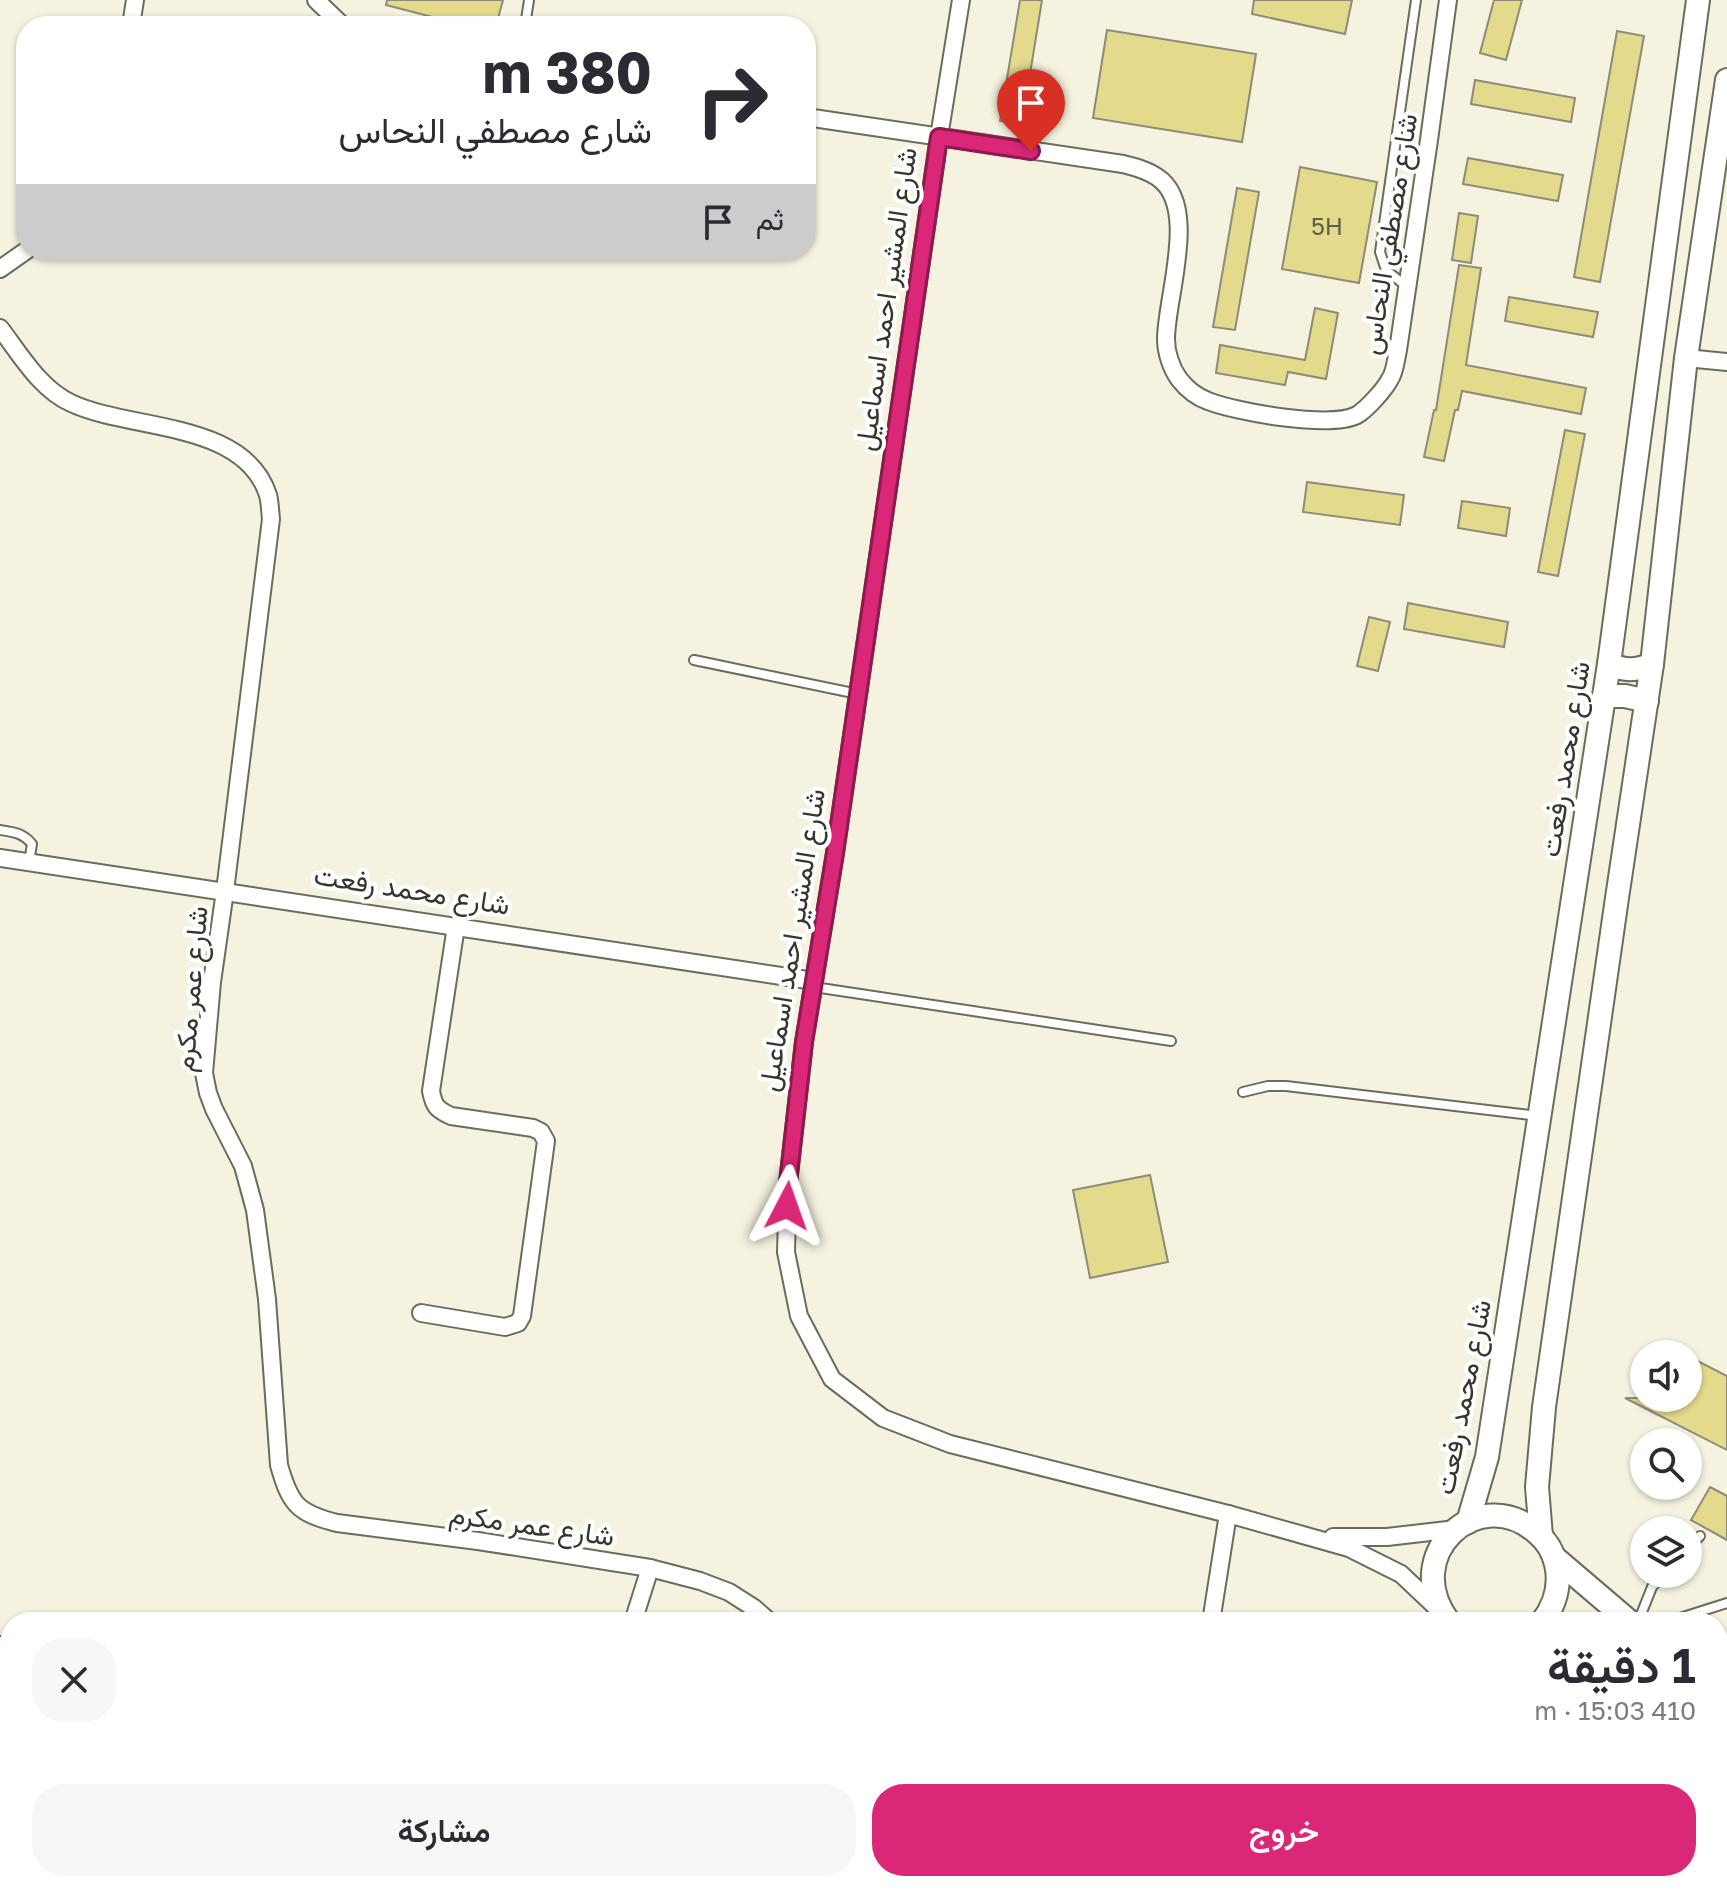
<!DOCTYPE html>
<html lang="ar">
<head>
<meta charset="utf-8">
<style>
  :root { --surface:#fff; --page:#f7f7f7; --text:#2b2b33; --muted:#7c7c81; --accent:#db2777 }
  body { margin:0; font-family:"Golos Text",Vazirmatn,sans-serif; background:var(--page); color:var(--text); direction:rtl; height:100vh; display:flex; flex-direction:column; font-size:30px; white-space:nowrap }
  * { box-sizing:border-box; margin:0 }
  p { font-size:26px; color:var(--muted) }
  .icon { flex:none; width:44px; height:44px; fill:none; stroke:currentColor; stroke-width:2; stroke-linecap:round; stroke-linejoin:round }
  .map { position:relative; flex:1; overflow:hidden; direction:ltr }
  .details { position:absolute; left:0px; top:1612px; width:1728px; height:280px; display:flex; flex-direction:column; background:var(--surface); border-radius:32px 32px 0 0; box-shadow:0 2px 6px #0004; direction:rtl }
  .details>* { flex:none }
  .hud { position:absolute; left:16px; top:16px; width:800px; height:244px; border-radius:32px; box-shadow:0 2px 6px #0004; direction:rtl; background:#fff; color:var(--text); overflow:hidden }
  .controls { position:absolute; left:1630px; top:1340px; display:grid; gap:16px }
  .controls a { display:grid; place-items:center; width:72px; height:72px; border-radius:50%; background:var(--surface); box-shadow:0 2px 6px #0004; font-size:40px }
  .pin { position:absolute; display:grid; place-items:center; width:68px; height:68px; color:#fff; margin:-82px -34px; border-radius:50% 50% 50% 0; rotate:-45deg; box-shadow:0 0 8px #0007 }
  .pin .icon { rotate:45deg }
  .me { position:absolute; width:88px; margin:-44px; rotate:4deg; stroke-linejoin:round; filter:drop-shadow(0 0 6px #0008) }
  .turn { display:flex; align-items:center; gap:28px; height:168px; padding:0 32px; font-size:36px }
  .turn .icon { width:104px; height:104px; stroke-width:2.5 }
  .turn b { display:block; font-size:56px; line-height:68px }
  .then { display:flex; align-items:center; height:76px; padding:0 32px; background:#0003; gap:16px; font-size:30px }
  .round { display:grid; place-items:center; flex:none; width:84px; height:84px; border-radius:32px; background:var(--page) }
  .overview { display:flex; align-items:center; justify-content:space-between; height:136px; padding:0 32px }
  h1 { font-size:48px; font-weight:600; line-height:60px }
  .action { display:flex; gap:16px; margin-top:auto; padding:16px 32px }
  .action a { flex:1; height:92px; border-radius:32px; background:var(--accent); color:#fff; font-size:32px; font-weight:600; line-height:92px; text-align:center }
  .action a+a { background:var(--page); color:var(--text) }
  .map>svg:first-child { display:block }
  .building { fill:#e3da8c; stroke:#8d8b79; stroke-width:2 }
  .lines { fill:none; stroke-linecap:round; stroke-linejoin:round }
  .lane-casing { stroke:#6d6b5a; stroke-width:12 }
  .street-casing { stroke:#6d6b5a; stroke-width:20 }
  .secondary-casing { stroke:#6d6b5a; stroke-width:26 }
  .lane { stroke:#fff; stroke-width:8 }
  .street { stroke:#fff; stroke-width:16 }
  .secondary { stroke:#fff; stroke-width:22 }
  .route-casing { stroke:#8e194d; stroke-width:20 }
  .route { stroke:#db2777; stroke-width:14 }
  .labels { text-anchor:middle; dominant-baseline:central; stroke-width:8; stroke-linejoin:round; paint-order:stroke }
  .number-label { font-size:24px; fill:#625f46 }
  .street-label { font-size:28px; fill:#37362e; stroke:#fff }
</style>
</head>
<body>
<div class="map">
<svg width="1727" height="1892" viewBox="0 0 1727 1892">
  <rect width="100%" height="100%" fill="#f5f3df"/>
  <g class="building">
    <path d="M 387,0 L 503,0 L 496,26 L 467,26 L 386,5 Z"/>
    <path d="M 1020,0 L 1042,0 L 1022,124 L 1000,121 Z"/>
    <path d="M 1254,0 L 1352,0 L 1345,34 L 1252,14 Z"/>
    <path d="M 1494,0 L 1522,0 L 1506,60 L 1480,53 Z"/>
    <path d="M 1107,30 L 1256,54 L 1242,142 L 1093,118 Z"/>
    <path d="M 1617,31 L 1644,36 L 1600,282 L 1574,277 Z"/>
    <path d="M 1475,80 L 1575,98 L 1571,122 L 1471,104 Z"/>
    <path d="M 1468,158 L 1563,175 L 1558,201 L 1463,184 Z"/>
    <path d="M 1300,167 L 1377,182 L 1359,283 L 1282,269 Z"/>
    <path d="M 1237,188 L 1259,192 L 1235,330 L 1213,327 Z"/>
    <path d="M 1459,213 L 1478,216 L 1471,263 L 1452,260 Z"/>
    <path d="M 1459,265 L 1481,268 L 1466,365 L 1586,388 L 1581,414 L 1462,391 L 1458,410 L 1455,410 L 1444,461 L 1424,457 L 1434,410 L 1436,410 Z"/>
    <path d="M 1509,297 L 1598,312 L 1593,337 L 1505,321 Z"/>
    <path d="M 1315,308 L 1338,313 L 1326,379 L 1288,372 L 1285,385 L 1216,373 L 1220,345 L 1305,360 Z"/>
    <path d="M 1565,430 L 1585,434 L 1558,576 L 1538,572 Z"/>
    <path d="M 1307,482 L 1404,495 L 1400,525 L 1303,512 Z"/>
    <path d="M 1462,501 L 1510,508 L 1506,536 L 1458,528 Z"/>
    <path d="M 1408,603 L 1508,622 L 1504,647 L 1404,629 Z"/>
    <path d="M 1369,617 L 1390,622 L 1378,671 L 1357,666 Z"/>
    <path d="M 1150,1175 L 1168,1262 L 1090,1278 L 1073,1190 Z"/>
    <path d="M 1688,1356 L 1727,1376 L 1727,1450 L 1625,1398 L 1688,1398 Z"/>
    <path d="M 1710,1487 L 1727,1496 L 1727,1540 L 1691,1520 Z"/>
  </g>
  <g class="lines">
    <g class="lane-casing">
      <g id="lane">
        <path d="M 525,26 L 529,0"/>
        <path d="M 1406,286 L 1386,270 L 1380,252 L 1416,0"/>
        <path d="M 694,660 L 858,694"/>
        <path d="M 0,830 C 14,832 23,833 32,844 L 29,862"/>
        <path d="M 814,987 L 1171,1041"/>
        <path d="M 1243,1092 L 1268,1086 L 1286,1086 L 1539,1116"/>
        <path d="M 1688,1548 L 1700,1536"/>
        <path d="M 1638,1622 L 1652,1587 L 1664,1574"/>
        <path d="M 1667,1622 L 1727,1603"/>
        <path d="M 0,1641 L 10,1645"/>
        <path d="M 50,1882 L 66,1892"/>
        <path d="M 965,1882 L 964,1886 L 970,1892"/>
      </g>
    </g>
    <g class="street-casing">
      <g id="street">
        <path d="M 316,0 L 343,26"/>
        <path d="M 961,0 L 939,137 L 835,853 L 804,1042 L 788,1183 L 786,1252 L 799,1316 L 832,1379 L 883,1418 L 950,1444 L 1228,1514 L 1349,1548 L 1401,1574 L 1438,1609"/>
        <path d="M 131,26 L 135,0"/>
        <path d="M 806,117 L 1123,164 C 1135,167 1147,170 1157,177 C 1200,205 1166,297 1166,339 C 1166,352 1171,368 1179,379 C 1186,388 1197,397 1208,401 C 1236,412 1330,429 1357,415 C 1367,409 1385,389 1390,379 C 1395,372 1396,359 1398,350 L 1429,140 L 1448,0"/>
        <path d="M 0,269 L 27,250"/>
        <path d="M 0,328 C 20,354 40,389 71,403 C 130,431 244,420 268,495 C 270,502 270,511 271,519 L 225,891 L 212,982 L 204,1073 L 208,1093 L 214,1109 L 243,1166 L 255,1210 L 267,1299 L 279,1465 C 290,1504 297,1513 337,1523 L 478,1541 L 650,1568 L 700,1581 L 729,1592 L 754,1608 L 770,1622"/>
        <path d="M 1686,358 L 1727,362"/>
        <path d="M 0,858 L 814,981"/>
        <path d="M 421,1313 L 505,1327 L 518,1323 L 522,1316 L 546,1141 L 541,1132 L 533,1128 L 451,1116 C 436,1109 434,1106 431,1091 L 456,926"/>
        <path d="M 1333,1537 L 1387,1537 L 1456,1529"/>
        <path d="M 633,1622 L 650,1568"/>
        <path d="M 1211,1622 L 1228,1514"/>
        <path d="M 0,1803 L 10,1810"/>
        <path d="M 114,1882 L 128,1892"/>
        <path d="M 496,1892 L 498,1882"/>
        <path d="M 1172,1892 L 1173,1882"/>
      </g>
    </g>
    <g class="secondary-casing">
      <g id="secondary">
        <path d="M 1609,664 C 1625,671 1636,671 1652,664"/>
        <path d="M 1604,696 L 1625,696 L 1647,701"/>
        <path d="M 1468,1522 L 1487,1457 L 1609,664 L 1698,0"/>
        <path d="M 1541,1536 L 1537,1487 L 1544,1407 L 1617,898 L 1652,664 L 1686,358 L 1727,80"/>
        <path d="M 1555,1558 L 1630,1622"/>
        <path d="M 1449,1622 C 1398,1555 1479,1481 1537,1533 C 1547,1541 1553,1552 1556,1564 C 1561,1586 1555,1605 1542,1622"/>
        <path d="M 1718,1683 L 1727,1688"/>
        <path d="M 1432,1892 L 1433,1882"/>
        <path d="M 1476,1892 L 1477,1882"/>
      </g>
    </g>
    <use href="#lane" class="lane"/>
    <use href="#street" class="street"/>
    <use href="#secondary" class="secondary"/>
  </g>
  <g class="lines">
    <g class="route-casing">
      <path id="route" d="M 787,1206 L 788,1183 L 804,1042 L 835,853 L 939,137 L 1031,151"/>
    </g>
    <use href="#route" class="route"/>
  </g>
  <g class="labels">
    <g class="number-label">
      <text x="1327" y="225">5H</text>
    </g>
    <g class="street-label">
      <text transform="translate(1388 234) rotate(-81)">شارع مصطفي النحاس</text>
      <text transform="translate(885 299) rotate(-82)">شارع المشير احمد اسماعيل</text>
      <text transform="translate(1564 759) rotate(-81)">شارع محمد رفعت</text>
      <text transform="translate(412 889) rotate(9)">شارع محمد رفعت</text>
      <text transform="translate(791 940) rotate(-81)">شارع المشير احمد اسماعيل</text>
      <text transform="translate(190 989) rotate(-85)">شارع عمر مكرم</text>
      <text transform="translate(1462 1397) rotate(-79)">شارع محمد رفعت</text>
      <text transform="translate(532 1524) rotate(8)">شارع عمر مكرم</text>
    </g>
  </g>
</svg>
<div class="controls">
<a><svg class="icon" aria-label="sound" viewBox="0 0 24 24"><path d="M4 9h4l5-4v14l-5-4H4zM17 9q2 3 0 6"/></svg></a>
<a><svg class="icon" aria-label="search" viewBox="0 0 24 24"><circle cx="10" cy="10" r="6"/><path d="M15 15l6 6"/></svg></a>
<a><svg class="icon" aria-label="layers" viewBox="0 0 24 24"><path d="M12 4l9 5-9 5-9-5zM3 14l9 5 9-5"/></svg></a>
</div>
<div class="pin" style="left:1031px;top:151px;background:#d93025"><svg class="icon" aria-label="arrive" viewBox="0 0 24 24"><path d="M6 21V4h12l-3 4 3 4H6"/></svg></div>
<svg class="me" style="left:787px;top:1206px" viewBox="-20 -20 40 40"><path d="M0-17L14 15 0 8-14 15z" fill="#db2777" stroke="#fff" stroke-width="4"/></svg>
<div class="hud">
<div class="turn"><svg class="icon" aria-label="right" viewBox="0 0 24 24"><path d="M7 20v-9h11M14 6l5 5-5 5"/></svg><div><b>380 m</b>شارع مصطفي النحاس</div></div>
<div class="then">ثم<svg class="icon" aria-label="arrive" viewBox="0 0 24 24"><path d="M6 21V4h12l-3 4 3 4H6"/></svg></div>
</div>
<section class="details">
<div class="overview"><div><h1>1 دقيقة</h1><p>410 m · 15:03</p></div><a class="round"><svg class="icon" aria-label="close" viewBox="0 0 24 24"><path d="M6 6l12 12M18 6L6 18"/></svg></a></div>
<div class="action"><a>خروج</a><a>مشاركة</a></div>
</section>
</div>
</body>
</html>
